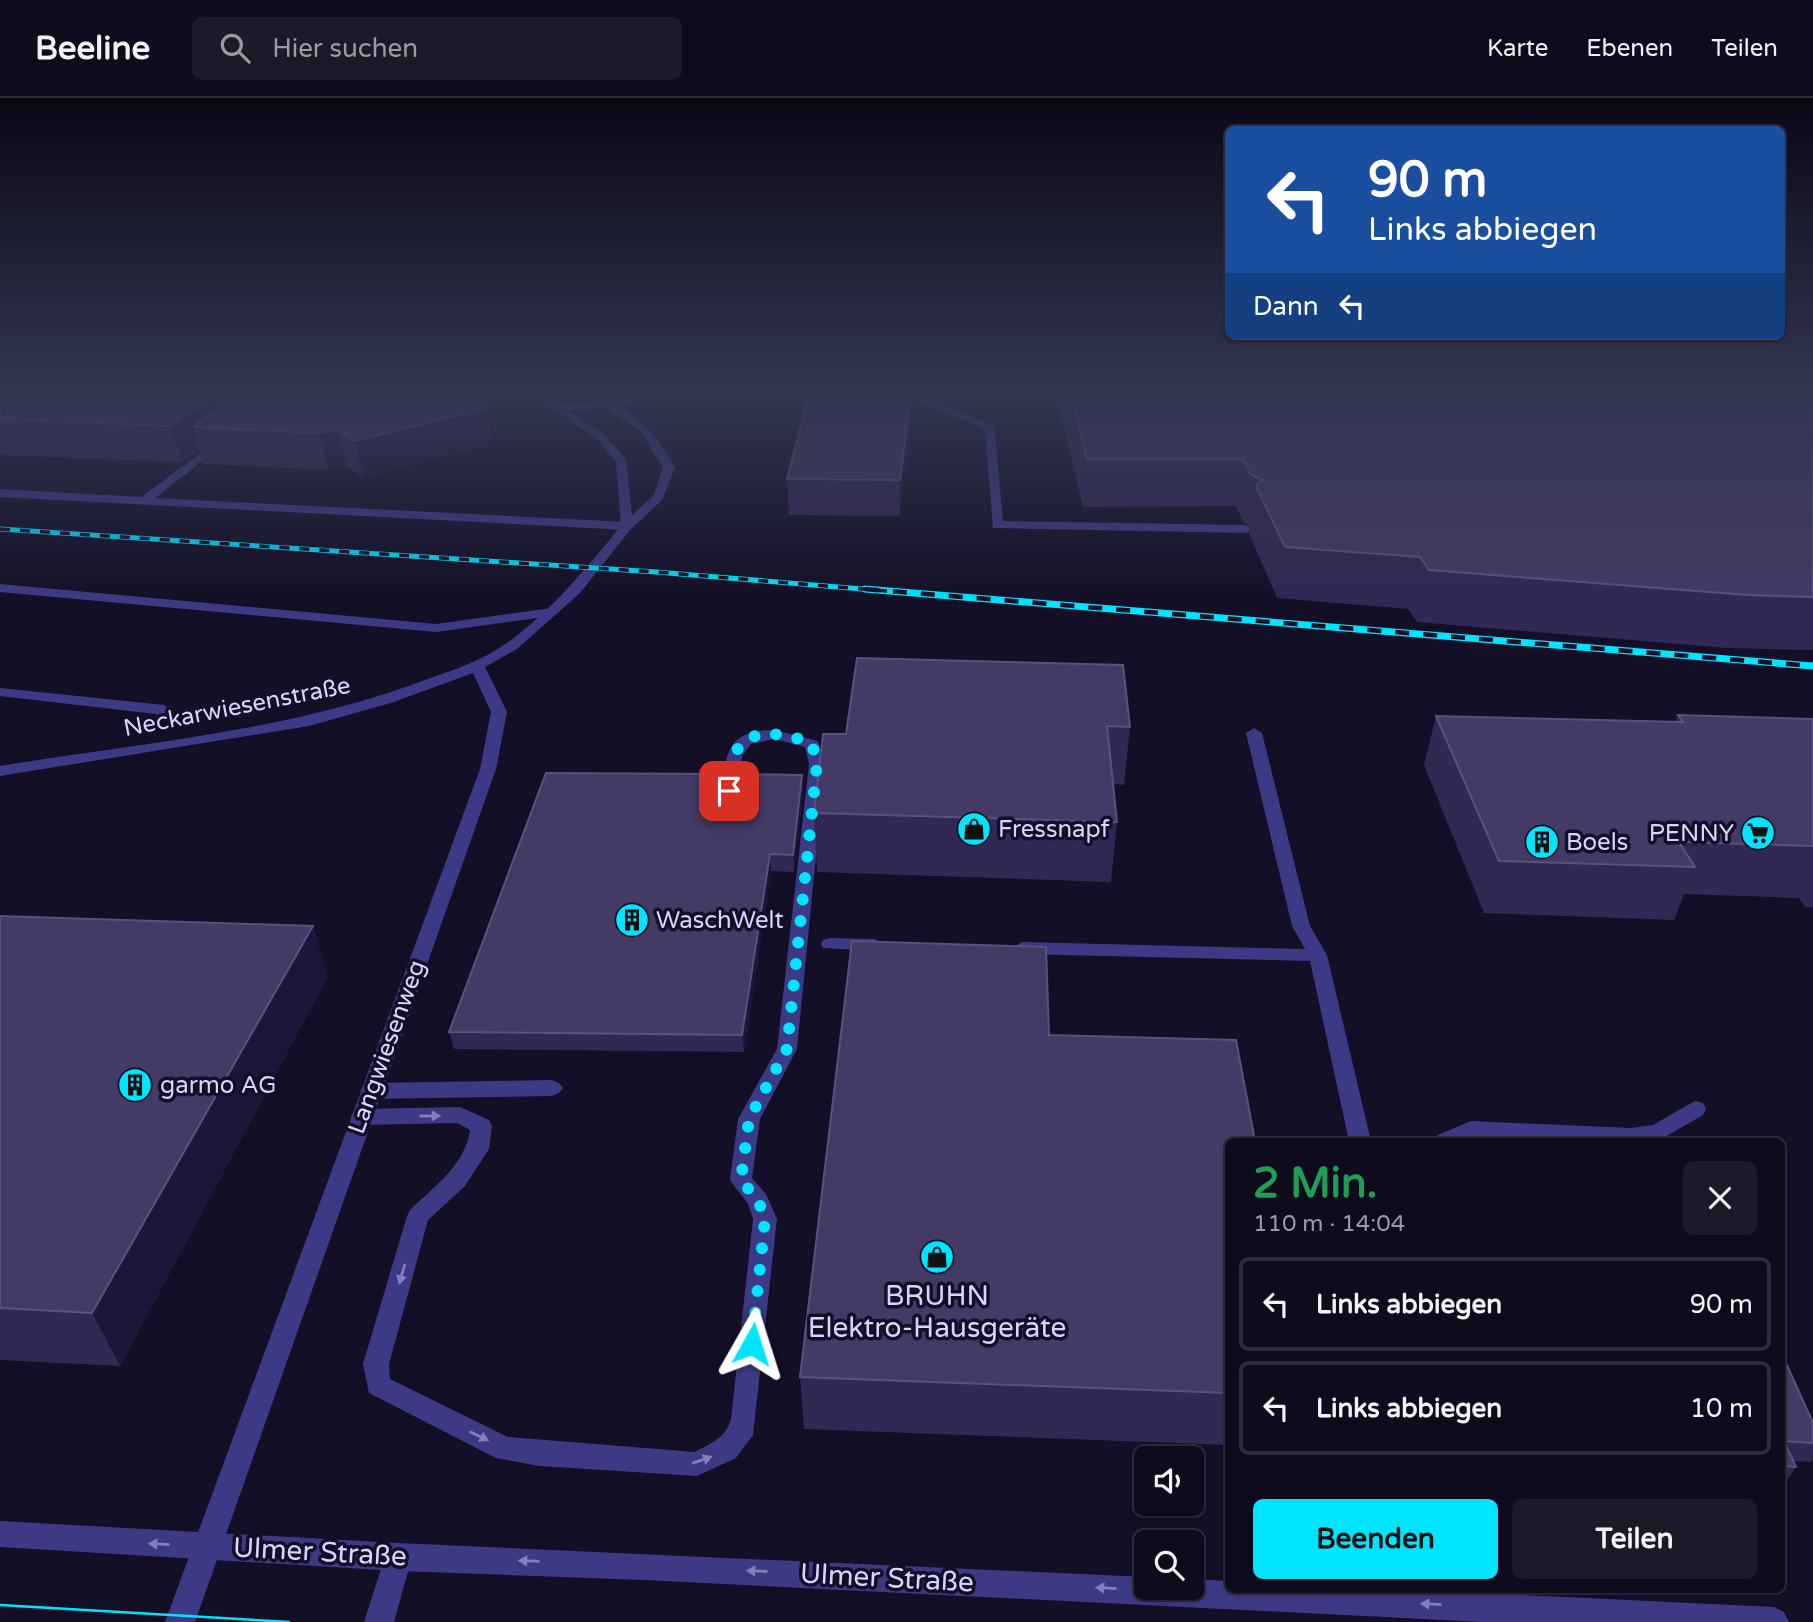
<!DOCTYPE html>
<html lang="de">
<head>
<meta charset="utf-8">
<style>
  :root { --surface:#0e0b1c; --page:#1c1929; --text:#f1f3f6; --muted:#9b9ba3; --line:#2e2b3b; --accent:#00e5ff }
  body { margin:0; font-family:"Varela Round",sans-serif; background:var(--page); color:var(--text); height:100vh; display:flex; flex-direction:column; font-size:26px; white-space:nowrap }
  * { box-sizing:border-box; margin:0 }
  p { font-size:23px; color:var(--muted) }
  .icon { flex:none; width:38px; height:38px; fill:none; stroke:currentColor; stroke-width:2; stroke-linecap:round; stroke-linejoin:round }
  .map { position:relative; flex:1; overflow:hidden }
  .sheet { position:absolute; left:1225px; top:1040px; width:560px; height:455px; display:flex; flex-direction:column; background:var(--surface); border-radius:10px; box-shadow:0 2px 5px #0004,0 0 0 2px var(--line) }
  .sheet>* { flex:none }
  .top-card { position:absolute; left:1225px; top:28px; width:560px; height:214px; border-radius:10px; box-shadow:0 2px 5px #0004,0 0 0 2px var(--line); background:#1a4fa0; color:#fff; overflow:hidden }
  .controls { position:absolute; left:1134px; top:1348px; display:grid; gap:14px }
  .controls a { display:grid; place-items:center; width:70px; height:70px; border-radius:10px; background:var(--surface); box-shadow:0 2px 5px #0004,0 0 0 2px var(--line); font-size:35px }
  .pin { position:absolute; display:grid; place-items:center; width:60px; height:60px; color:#fff; margin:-30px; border-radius:14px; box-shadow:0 4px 10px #0006 }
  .me { position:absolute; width:77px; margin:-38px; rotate:6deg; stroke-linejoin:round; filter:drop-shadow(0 0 5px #0008) }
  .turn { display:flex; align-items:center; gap:24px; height:147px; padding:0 28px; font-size:32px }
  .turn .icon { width:91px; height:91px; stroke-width:2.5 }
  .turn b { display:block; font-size:49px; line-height:60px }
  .then { display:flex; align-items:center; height:66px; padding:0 28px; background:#0003; gap:14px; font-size:26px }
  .round { display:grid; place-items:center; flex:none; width:74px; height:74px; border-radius:10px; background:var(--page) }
  .headline { display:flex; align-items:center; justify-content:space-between; height:119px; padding:0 28px }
  h1 { font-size:42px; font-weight:700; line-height:52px; color:#1e9e55 }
  .action { display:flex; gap:14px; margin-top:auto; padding:14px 28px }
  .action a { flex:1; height:80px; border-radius:10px; background:var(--accent); color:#111; font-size:28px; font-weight:700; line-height:80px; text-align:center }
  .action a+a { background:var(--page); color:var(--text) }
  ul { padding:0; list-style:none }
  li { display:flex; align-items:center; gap:21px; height:94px; margin:0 14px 10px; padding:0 14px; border:4px solid var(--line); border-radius:10px }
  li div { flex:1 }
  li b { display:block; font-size:26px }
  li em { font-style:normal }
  header { display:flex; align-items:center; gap:42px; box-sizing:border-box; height:98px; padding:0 35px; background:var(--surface); border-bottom:2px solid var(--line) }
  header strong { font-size:33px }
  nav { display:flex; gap:38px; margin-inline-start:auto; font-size:24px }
  .search { width:490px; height:63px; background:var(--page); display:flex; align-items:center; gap:18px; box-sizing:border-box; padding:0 24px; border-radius:10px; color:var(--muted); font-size:26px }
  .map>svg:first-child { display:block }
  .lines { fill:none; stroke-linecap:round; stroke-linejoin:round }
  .service { fill:#3d3a85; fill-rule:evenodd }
  .minor { fill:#3d3a85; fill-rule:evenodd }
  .tertiary { fill:#3d3a85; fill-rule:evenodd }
  .tram { stroke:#00e5ff; stroke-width:2.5 }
  .rail-far1-casing { stroke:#00e5ff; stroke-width:5 }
  .rail-casing { stroke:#00e5ff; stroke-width:7 }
  .rail-far1 { stroke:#130f26; stroke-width:3.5; stroke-dasharray:10; stroke-linecap:butt }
  .rail { stroke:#130f26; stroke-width:4.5; stroke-dasharray:14; stroke-linecap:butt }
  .wall { fill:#312854 }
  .shaded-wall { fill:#1d163a }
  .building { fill:#433a66; stroke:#5a527e; stroke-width:2 }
  .oneway { fill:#837fbc }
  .route { stroke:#00e5ff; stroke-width:12; stroke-dasharray:0 21.6 }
  .labels { text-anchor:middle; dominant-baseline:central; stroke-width:7; stroke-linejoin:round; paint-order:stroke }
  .street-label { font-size:24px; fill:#d9d4ff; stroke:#130f26 }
  .poi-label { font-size:24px; fill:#d9d4ff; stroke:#130f26; text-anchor:start }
  .near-poi-label { font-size:28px; fill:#d9d4ff; stroke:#130f26 }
  .near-street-label { font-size:28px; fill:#d9d4ff; stroke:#130f26 }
</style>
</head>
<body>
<header>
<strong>Beeline</strong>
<div class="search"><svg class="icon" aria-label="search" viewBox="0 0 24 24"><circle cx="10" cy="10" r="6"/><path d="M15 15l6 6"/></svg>Hier suchen</div>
<nav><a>Karte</a><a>Ebenen</a><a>Teilen</a></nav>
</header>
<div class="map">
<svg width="1813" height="1524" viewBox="0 0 1813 1524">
  <rect width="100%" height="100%" fill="#130f26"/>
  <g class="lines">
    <g class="service">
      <path d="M 664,293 L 682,293 L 610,310 L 555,313 L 550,310 L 555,307 L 610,304 Z"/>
      <path d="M 892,293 L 905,293 L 994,327 L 1003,423 L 1246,427 L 1252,431 L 1246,435 L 993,430 L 985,331 Z"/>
      <path d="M 219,342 L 223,343 L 223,347 L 155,400 L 627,424 L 633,428 L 627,432 L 0,399 L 0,391 L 141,399 Z"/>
      <path d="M 0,486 L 436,526 L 552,510 L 559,514 L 552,518 L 436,534 L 0,494 Z"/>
      <path d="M 0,590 L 164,607 L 172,612 L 164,617 L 0,598 Z"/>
      <path d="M 1254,630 L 1262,635 L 1310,828 L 1327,857 L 1371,1043 L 1349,1043 L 1310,863 L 1022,856 L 1013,850 L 1022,844 L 1305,851 L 1292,828 L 1246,635 Z"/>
      <path d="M 774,632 L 818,643 L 825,666 L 797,951 L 760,1021 L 752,1080 L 766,1096 L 777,1121 L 753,1337 L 736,1360 L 697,1378 L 539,1368 L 496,1360 L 369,1295 L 363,1266 L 407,1118 L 410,1112 C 435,1088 465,1067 470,1032 L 457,1025 L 362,1027 L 354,1025 L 351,1019 L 354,1013 L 362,1011 L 460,1009 L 489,1022 L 492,1028 L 489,1051 L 465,1088 L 428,1122 L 389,1266 L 390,1281 L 508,1339 L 695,1354 C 711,1345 726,1340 731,1321 L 753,1121 L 748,1106 L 730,1082 L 738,1021 L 777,951 L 809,666 L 805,649 L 774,641 L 751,646 L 742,658 L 737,693 L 729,698 L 721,693 C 726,654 728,632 774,632 Z"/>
      <path d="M 830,840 L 875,841 L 884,847 L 875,853 L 823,850 L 821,846 L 823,842 Z"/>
      <path d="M 552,982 L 559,985 L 563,990 L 559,995 L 552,998 L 371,1001 L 364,998 L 360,993 L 364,988 L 371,985 Z"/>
      <path d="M 1695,1003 L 1703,1005 L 1706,1011 L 1703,1017 L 1658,1043 L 1474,1039 L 1466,1043 L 1435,1043 L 1438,1037 L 1471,1023 L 1631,1030 L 1653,1027 Z"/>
    </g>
    <g class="minor">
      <path d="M 528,293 L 539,293 L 605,337 L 626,362 L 632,417 L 653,398 L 663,370 L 641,334 L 580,293 C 619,293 659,337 675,370 L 662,402 L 631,431 L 580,495 L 517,551 L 485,569 L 507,614 L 496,671 L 195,1524 L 165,1524 L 480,671 L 491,614 L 473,575 L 391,605 L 309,628 L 0,678 L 0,668 C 142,645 290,633 425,582 C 453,572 482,563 507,545 C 552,513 586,470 621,428 L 616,364 L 597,341 Z"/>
      <path d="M 398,1445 L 408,1449 L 412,1459 L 394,1524 L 364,1524 L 388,1449 Z"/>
    </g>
    <path class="tertiary" d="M 0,1423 L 398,1445 L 1146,1479 L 1146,1489 L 1192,1489 L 1192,1481 L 1228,1483 L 1228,1491 L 1398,1491 L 1774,1509 L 1784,1514 L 1789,1524 L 1483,1524 L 644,1482 L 398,1473 L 0,1449 Z"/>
    <path class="tram" d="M 0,1507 L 289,1524"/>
    <g class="rail-far1-casing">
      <path id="rail-far1" d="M 0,431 L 656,474 L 887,493"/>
    </g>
    <g class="rail-casing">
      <path id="rail" d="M 865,491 L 1813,568"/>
    </g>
    <use href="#rail-far1" class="rail-far1"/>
    <use href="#rail" class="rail"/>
  </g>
  <g class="wall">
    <path d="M 0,293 L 487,310 L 493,346 L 363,380 L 346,367 L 328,372 L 203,366 L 199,352 L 182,364 L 0,357 Z"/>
    <path d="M 1055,293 L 1813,293 L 1813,552 L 1727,550 L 1417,524 L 1408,511 L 1277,500 L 1249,436 L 1250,428 L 1243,424 L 1236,408 L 1083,409 Z"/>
    <path d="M 869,303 L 910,304 L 910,337 L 900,418 L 789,417 L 787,381 Z"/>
    <path d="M 857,560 L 1130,629 L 1124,687 L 1113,686 L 1117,724 L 1111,784 L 817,774 L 814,715 L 846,636 Z"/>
    <path d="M 1678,617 L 1813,621 L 1813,809 L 1805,809 L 1799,800 L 1684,796 L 1674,822 L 1484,815 L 1424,667 L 1436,618 L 1675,624 Z"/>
    <path d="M 802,677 L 803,693 L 794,774 L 771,773 L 744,954 L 454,951 L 449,934 L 726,684 Z"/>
    <path d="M 0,818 L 328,878 L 120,1268 L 0,1262 Z"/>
    <path d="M 1049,937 L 1228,1043 L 1228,1347 L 804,1331 L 800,1279 Z"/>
    <path d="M 1782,1256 L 1813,1325 L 1813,1361 L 1811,1364 L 1793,1363 L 1796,1369 L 1784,1387 L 1782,1386 Z"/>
  </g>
  <g class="shaded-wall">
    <path d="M 221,293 L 277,293 L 193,329 L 199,352 L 182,364 L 171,328 Z"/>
    <path d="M 910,304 L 910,337 L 900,418 L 900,382 Z"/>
    <path d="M 487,310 L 493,346 L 363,380 L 355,343 Z"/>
    <path d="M 338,331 L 346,367 L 328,372 L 319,335 Z"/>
    <path d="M 802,677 L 803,693 L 794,774 L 793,757 Z"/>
    <path d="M 770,756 L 771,773 L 744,954 L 742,937 Z"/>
    <path d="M 313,828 L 328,878 L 120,1268 L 92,1215 Z"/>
  </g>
  <g class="building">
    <path d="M 0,293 L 221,293 L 171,328 L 0,321 Z"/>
    <path d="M 242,293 L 459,293 L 487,310 L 355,343 L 338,331 L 319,335 L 193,329 Z"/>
    <path d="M 810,293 L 866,293 L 869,303 L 910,304 L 900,382 L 787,381 Z"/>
    <path d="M 1069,293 L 1813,293 L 1813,499 L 1747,497 L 1429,472 L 1420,459 L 1285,449 L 1256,388 L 1262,382 L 1250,376 L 1243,361 L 1087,361 Z"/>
    <path d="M 857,560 L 1123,567 L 1130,629 L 1107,628 L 1117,724 L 814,715 L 823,636 L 846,636 Z"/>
    <path d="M 1678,617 L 1813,621 L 1813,748 L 1679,744 L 1695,769 L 1499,763 L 1436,618 L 1683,624 Z"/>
    <path d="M 546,675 L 717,676 L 726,684 L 738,676 L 802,677 L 793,757 L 770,756 L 742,937 L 449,934 Z"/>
    <path d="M 0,818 L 313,828 L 92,1215 L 0,1210 Z"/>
    <path d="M 852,843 L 1046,849 L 1049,937 L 1236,942 L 1255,1043 L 1228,1043 L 1228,1295 L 800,1279 Z"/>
    <path d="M 1782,1256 L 1813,1325 L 1813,1345 L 1784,1343 L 1796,1369 L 1782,1368 Z"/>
  </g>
  <defs><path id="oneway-solid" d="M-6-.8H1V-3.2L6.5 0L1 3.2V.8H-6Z" transform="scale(1.75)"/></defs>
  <g class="oneway">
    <use href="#oneway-solid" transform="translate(430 1018) rotate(-1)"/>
    <use href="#oneway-solid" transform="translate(402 1176) rotate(106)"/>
    <use href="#oneway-solid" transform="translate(479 1338) rotate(26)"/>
    <use href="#oneway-solid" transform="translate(702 1362) rotate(-19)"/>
    <use href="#oneway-solid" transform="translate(159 1446) rotate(-177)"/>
    <use href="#oneway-solid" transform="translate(529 1463) rotate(-178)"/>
    <use href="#oneway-solid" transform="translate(757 1473) rotate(-177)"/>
    <use href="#oneway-solid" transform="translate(1106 1490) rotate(-177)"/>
    <use href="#oneway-solid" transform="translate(1431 1506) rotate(-177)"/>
  </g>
  <linearGradient id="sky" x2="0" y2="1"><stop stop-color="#0a0815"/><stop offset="0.58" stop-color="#333752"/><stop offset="1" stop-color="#333752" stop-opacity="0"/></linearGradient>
  <rect width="1813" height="506" fill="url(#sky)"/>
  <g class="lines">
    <path class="route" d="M 729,693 C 731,680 731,659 739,649 C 754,628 793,637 812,646 L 817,666 L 787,951 L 749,1021 L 741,1082 L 758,1102 L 765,1121 L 752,1246"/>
  </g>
  <defs>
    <g id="shop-disc" transform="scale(1.75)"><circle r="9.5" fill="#00e5ff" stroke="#130f26"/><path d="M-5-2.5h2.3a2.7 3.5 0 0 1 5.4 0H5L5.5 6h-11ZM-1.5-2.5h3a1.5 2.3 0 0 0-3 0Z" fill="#111"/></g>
    <g id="supermarket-disc" transform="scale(1.75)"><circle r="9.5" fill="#00e5ff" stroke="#130f26"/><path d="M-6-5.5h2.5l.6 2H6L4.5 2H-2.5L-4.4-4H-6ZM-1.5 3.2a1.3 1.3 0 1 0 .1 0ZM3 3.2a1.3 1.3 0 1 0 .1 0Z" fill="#111"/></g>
    <g id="building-disc" transform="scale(1.75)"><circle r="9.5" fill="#00e5ff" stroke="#130f26"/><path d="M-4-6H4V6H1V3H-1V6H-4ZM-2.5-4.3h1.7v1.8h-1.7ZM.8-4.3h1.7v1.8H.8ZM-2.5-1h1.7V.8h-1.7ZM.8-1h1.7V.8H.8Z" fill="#111"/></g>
  </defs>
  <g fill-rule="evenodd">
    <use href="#shop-disc" x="974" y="731"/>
    <use href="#supermarket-disc" x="1758" y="735"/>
    <use href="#building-disc" x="1542" y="744"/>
    <use href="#building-disc" x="632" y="822"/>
    <use href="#building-disc" x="135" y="987"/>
    <use href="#shop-disc" x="937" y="1159"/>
  </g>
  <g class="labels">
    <g class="street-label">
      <text transform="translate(237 609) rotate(-11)">Neckarwiesenstraße</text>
      <text transform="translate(387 949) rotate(-70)">Langwiesenweg</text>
    </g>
    <g class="poi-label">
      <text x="998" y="731">Fressnapf</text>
      <text x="1734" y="735" text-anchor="end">PENNY</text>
      <text x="1566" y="744">Boels</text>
      <text x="656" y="822">WaschWelt</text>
      <text x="160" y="987">garmo AG</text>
    </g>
    <g class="near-poi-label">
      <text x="937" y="1198">BRUHN<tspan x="937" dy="32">Elektro-Hausgeräte</tspan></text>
    </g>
    <g class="near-street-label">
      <text transform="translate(320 1454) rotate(3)">Ulmer Straße</text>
      <text transform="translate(887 1480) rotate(3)">Ulmer Straße</text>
    </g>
  </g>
</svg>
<div class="controls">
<a><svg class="icon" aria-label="sound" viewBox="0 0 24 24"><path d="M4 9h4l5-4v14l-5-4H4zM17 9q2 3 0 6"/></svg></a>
<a><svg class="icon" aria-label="search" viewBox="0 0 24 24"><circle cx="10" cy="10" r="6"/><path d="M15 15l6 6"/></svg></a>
</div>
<div class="pin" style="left:729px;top:693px;background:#d93025"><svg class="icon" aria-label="arrive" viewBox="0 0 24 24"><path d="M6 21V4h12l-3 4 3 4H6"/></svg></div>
<svg class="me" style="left:752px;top:1246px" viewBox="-20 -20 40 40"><path d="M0-17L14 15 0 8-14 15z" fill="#00e5ff" stroke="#fff" stroke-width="4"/></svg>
<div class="top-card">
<div class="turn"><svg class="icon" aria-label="left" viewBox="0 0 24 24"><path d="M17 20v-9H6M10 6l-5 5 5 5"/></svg><div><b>90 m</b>Links abbiegen</div></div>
<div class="then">Dann<svg class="icon" aria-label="left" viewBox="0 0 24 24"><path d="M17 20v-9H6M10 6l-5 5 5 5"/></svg></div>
</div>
<section class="sheet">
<div class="headline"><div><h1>2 Min.</h1><p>110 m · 14:04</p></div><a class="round"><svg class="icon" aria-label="close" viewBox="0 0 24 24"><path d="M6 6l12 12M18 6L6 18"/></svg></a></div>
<ul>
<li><svg class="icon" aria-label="left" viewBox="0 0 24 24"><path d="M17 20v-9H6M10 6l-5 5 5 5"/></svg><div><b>Links abbiegen</b></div><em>90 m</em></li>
<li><svg class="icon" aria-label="left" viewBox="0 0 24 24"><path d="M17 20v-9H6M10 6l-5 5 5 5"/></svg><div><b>Links abbiegen</b></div><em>10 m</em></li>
</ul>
<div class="action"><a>Beenden</a><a>Teilen</a></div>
</section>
</div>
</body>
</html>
